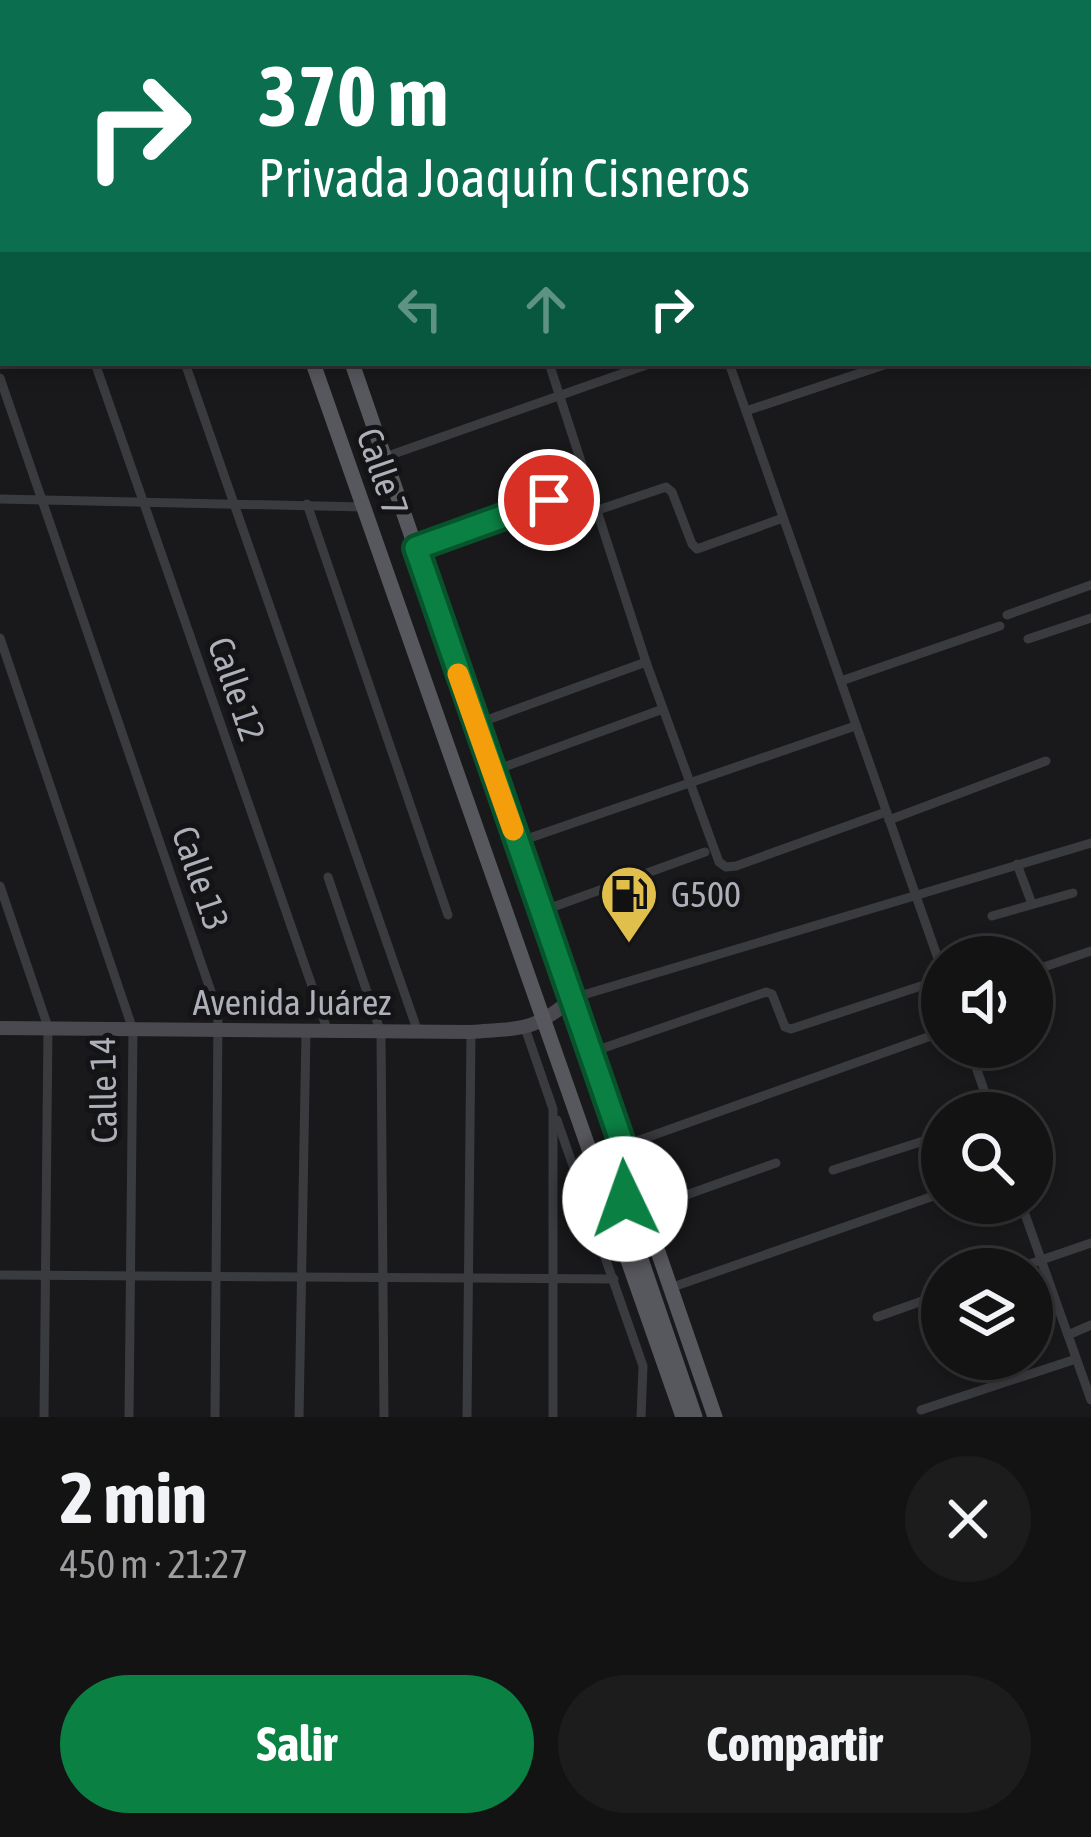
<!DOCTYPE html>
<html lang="es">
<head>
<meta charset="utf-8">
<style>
  :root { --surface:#131314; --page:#1c1c1d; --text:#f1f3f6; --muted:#9d9ea0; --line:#323234; --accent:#0b8043 }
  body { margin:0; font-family:"Asap Condensed",sans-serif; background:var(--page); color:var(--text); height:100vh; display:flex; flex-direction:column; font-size:45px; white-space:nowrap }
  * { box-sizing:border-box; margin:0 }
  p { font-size:39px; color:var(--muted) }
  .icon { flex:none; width:66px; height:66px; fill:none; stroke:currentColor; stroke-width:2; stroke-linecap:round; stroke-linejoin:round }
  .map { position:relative; height:1417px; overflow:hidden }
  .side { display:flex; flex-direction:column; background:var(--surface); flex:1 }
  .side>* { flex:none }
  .banner { position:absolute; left:0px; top:0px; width:1092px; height:366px; box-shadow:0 6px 18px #0003,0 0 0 3px var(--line); background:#0b6e4f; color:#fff; overflow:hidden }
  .fabs { position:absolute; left:921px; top:936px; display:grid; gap:24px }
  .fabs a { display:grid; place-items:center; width:132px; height:132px; border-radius:50%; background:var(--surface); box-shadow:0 6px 18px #0003,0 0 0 3px var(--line); font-size:60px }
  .pin { position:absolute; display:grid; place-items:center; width:102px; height:102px; color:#fff; margin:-51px; border:6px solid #fff; border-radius:50%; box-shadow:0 3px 12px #0007 }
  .me { position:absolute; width:132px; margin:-66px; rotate:357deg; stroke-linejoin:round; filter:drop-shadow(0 0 9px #0008) }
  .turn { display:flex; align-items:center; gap:42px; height:252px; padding:0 60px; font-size:54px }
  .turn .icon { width:156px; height:156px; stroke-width:2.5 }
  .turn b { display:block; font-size:84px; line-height:102px }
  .lanes { display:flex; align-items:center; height:114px; padding:0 60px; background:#0003; justify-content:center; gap:60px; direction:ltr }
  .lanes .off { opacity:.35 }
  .round { display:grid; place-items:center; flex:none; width:126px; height:126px; border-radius:63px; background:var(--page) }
  .head { display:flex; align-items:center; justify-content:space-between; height:204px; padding:0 60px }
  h1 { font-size:72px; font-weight:700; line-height:90px }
  .action { display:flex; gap:24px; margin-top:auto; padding:24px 60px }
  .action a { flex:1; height:138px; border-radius:72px; background:var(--accent); color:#fff; font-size:48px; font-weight:700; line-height:138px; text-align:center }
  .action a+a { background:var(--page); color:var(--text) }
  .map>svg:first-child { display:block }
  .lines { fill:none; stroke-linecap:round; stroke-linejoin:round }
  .street { stroke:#3a3b3f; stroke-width:9 }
  .secondary { stroke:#49494f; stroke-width:14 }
  .primary { stroke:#57575e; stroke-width:15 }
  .route-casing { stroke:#07532c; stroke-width:30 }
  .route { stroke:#0b8043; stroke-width:21 }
  .slow { stroke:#f59e0b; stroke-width:21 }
  .labels { text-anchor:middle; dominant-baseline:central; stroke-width:10; stroke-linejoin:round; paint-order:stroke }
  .street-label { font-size:36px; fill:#adafb9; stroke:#141416 }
  .poi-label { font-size:36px; fill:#adafb9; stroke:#141416; text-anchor:start }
</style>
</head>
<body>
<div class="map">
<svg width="1091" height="1417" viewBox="0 0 1091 1417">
  <rect width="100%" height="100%" fill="#19191b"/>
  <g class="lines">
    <g class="street">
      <path d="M 62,0 L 63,3"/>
      <path d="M 417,0 L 418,3"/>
      <path d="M 601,0 L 602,3"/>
      <path d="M 973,0 L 974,3"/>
      <path d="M 315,3 L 324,0"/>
      <path d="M 549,3 L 558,0"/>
      <path d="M 0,87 L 3,96"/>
      <path d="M 1089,276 L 1091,276"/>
      <path d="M 1089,335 L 1091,341"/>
      <path d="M 95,363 L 328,1032"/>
      <path d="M 185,363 L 418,1032"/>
      <path d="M 549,363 L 646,662 L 719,862 L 726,867 L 736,866 L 886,812"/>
      <path d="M 729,363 L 942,970"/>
      <path d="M 0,378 L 218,1012 L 215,1417"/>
      <path d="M 746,411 L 890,363"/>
      <path d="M 385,457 L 652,363"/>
      <path d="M 0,499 L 364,507"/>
      <path d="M 307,504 L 448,915"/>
      <path d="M 598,510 L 666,487 L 672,492 L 692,544 L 697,549 L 783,518"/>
      <path d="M 416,548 L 590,485"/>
      <path d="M 1007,615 L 1091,585"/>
      <path d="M 0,638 L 133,1030 L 129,1417"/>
      <path d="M 1028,639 L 1091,618"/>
      <path d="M 841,681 L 1000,626"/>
      <path d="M 476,724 L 646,662"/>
      <path d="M 493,771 L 663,709"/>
      <path d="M 889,820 L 1046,761"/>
      <path d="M 518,842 L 855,726"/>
      <path d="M 1017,864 L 1032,904"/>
      <path d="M 328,877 L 381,1033 L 384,1417"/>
      <path d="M 0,886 L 48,1027 L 44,1417"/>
      <path d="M 542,911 L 705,852"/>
      <path d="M 992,916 L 1073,893"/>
      <path d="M 1032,971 L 1091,951"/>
      <path d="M 573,998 L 1091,843"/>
      <path d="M 525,1028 L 553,1109 L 553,1417"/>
      <path d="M 969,1047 L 992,1113"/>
      <path d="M 592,1052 L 766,992 L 772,994 L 785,1027 L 791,1029 L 942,979"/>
      <path d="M 557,1120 L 643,1366 L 641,1417"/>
      <path d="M 623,1146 L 942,1032"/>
      <path d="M 833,1170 L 942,1135"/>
      <path d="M 1021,1203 L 1091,1400"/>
      <path d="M 644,1210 L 776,1163"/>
      <path d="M 1015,1269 L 1091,1243"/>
      <path d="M 0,1275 L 614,1279"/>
      <path d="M 670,1288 L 942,1193"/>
      <path d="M 877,1317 L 942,1294"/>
      <path d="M 1068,1335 L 1091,1325"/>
      <path d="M 921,1410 L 1076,1359"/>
      <path d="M 299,1417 L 306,1032"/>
      <path d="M 467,1417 L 471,1032"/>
    </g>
    <path class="secondary" d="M 0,1028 L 471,1032 C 521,1028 533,1032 573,998"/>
    <g class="primary">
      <path d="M 187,0 L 188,3"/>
      <path d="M 227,0 L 228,3"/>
      <path d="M 313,363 L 683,1417"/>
      <path d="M 352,363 L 715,1417"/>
      <path d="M 630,1174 L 625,1199 L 629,1224 L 695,1417"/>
    </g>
  </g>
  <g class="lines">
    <g class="route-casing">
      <path id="route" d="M 549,500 L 416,548 L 623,1146 L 631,1170 L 625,1199"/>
    </g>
    <use href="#route" class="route"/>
    <path class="slow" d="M 458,674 L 513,830"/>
  </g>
  <defs>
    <g id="fuel-pin" transform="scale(3)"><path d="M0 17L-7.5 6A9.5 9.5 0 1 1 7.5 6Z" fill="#e0bf4c" stroke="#141416"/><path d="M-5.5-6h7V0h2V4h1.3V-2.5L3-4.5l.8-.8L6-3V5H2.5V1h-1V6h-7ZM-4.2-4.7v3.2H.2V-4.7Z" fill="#111"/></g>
  </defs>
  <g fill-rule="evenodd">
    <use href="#fuel-pin" x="629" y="894"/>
  </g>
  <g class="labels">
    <g class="street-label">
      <text transform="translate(383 472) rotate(71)">Calle 7</text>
      <text transform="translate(237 689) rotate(71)">Calle 12</text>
      <text transform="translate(201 878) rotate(71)">Calle 13</text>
      <text x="292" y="1002">Avenida Juárez</text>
      <text transform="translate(103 1090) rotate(-91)">Calle 14</text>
    </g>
    <g class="poi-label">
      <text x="671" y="894">G500</text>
    </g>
  </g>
</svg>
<div class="fabs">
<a><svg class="icon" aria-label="sound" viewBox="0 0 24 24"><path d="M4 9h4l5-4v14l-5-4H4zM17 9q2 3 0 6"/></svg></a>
<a><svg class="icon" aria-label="search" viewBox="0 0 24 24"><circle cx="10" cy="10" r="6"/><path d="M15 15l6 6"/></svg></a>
<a><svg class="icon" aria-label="layers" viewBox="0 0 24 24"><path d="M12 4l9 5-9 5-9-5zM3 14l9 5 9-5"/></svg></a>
</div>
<div class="pin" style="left:549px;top:500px;background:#d93025"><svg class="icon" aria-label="arrive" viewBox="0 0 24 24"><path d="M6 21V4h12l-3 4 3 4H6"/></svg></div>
<svg class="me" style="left:625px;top:1199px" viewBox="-20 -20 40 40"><circle r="19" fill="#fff"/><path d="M0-13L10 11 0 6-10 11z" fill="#0b8043"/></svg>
<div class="banner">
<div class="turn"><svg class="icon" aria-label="right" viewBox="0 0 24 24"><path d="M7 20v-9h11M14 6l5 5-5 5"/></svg><div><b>370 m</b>Privada Joaquín Cisneros</div></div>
<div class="lanes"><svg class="icon off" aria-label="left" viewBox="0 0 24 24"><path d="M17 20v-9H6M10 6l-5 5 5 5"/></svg><svg class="icon off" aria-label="ahead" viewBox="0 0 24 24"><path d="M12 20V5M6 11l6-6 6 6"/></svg><svg class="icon" aria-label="right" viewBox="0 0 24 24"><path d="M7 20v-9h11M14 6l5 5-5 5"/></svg></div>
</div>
</div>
<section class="side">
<div class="head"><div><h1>2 min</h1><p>450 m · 21:27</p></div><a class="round"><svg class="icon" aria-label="close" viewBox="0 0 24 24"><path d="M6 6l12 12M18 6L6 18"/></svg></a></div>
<div class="action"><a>Salir</a><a>Compartir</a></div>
</section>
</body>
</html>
